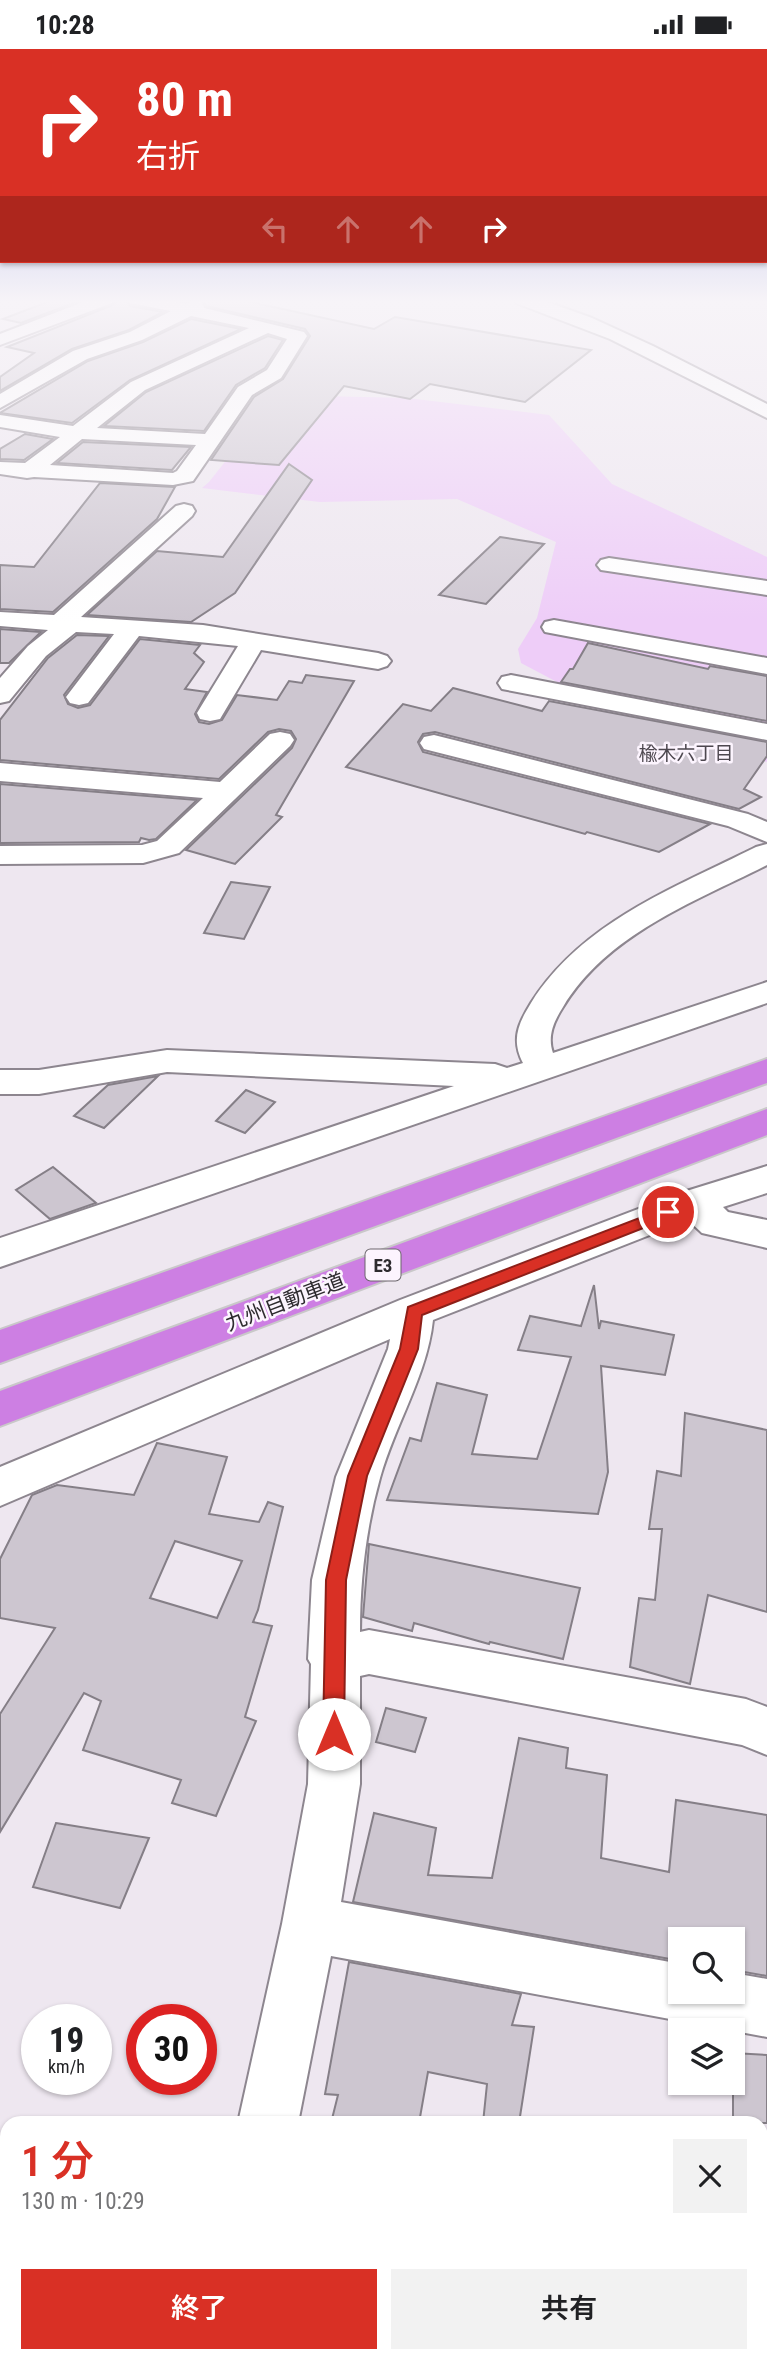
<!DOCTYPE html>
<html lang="ja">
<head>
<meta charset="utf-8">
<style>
  :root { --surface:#fff; --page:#f2f2f2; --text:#202124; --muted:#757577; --accent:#d93025 }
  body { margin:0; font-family:"Roboto Condensed","Noto Sans JP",sans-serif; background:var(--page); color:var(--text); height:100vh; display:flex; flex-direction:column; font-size:26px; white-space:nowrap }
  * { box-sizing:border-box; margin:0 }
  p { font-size:23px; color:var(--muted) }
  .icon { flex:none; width:38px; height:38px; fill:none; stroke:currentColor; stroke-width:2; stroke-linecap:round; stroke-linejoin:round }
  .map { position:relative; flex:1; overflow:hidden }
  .panel { position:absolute; left:0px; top:2067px; width:768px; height:247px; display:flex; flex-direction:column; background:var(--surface); border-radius:21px 21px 0 0; box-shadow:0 2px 5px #0004 }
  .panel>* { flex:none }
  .guide { position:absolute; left:0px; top:0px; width:768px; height:214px; box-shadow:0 2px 5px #0004; background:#d93025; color:#fff; overflow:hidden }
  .tools { position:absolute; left:668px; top:1878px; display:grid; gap:14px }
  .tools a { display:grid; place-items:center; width:77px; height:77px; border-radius:0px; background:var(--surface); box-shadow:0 2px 5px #0004; font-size:35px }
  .speed { position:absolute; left:21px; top:1955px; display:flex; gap:14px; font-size:35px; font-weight:700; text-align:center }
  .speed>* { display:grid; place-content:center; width:91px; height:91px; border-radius:50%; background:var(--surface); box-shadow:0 2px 5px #0004; line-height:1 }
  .speed small { font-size:18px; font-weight:400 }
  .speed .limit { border:10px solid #d22; background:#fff; color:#111 }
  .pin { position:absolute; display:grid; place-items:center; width:60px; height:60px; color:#fff; margin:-30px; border:4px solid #fff; border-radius:50%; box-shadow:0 2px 7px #0007 }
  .me { position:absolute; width:77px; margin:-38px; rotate:0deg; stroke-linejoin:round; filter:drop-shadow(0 0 5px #0008) }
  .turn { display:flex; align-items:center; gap:24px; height:147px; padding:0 21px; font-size:32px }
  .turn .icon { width:91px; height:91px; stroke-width:2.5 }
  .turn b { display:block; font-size:49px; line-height:60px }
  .lanes { display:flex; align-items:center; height:66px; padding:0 21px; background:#0003; justify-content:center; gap:35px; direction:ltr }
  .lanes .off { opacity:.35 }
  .round { display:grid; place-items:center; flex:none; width:74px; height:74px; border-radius:0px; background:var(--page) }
  .overview { display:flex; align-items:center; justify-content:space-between; height:119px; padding:0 21px }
  h1 { font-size:42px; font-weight:600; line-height:52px; color:var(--accent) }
  .button { display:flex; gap:14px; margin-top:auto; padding:14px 21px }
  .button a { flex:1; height:80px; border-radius:0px; background:var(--accent); color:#fff; font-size:28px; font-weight:600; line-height:80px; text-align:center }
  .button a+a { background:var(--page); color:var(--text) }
  .status { display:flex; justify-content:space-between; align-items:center; height:49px; padding:0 35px; background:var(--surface); direction:ltr }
  .status svg { height:19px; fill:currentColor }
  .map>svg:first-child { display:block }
  .green { fill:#eecdf8 }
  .building { fill:#cdc6d0; stroke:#857f87; stroke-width:2; fill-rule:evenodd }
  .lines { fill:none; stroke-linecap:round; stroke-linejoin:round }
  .street-casing { stroke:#8d868f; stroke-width:4 }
  .highway-casing { stroke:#c9c8c9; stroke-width:4 }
  .street { fill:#fff; fill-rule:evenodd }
  .highway { fill:#cd7fe3; fill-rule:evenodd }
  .route { fill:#d93025; stroke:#8d1f18; stroke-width:2 }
  .labels { text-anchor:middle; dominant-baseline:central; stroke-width:5; stroke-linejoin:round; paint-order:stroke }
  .far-neighbourhood-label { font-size:19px; fill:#4d474f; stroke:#fcf4fe }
  .shield { fill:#fcf4fe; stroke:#6c676d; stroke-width:2 }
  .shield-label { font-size:19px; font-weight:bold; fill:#2e2b2f }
  .street-label { font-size:21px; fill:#2e2b2f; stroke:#fcf4fe }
</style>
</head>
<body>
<div class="status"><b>10:28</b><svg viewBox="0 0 49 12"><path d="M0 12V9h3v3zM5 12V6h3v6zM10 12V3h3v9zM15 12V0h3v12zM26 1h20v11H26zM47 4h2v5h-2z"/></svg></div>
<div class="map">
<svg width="767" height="2313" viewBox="0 0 767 2313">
  <rect width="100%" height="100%" fill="#eee7f0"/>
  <path class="green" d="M 278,346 L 407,349 L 549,366 L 612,435 L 767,508 L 767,713 L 664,683 L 593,652 L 521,614 L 518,600 L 537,569 L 556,493 L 457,450 L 320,453 L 202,439 L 209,433 Z"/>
  <g class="building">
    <path d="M 55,250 L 84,250 L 21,274 L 3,270 Z"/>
    <path d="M 118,250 L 124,250 L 130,257 L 163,263 L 129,281 L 72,300 L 0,342 L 0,328 L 34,304 L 7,298 L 113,256 Z"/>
    <path d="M 199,250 L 237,250 L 374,280 L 395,268 L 591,301 L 525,353 L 430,335 L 410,350 L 344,337 L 279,416 L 211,411 L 254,348 L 283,330 L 310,287 L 305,280 L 206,257 L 204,252 Z"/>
    <path d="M 191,270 L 241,280 L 130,331 L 72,374 L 0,364 L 88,312 L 143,293 Z"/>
    <path d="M 268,287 L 283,291 L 265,319 L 236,336 L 204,382 L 104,377 L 146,343 Z"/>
    <path d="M 25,385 L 53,390 L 24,411 L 0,410 L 0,400 Z"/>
    <path d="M 83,393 L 191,398 L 172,421 L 57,414 Z"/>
    <path d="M 289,415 L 312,431 L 235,544 L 191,573 L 87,566 L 157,502 L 223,508 Z"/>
    <path d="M 100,434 L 175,438 L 157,470 L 53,563 L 0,560 L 0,516 L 34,518 Z"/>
    <path d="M 500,488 L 544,495 L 486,555 L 439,546 Z"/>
    <path d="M 0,580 L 41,583 L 9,614 L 0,614 Z"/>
    <path d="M 77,586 L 109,587 L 64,646 L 68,655 L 78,659 L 90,656 L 140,590 L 200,596 L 194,604 L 204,613 L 185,640 L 207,643 L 195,665 L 199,673 L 209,675 L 222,671 L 237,646 L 277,651 L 289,632 L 302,634 L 306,626 L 354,632 L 276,766 L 282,768 L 235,815 L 186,801 L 292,699 L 296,690 L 291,682 L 279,680 L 268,683 L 219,730 L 0,711 L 0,671 L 48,609 Z"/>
    <path d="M 588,594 L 708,620 L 710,617 L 767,627 L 767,672 L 561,633 L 570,620 L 573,620 Z"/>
    <path d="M 453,639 L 542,662 L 549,652 L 767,693 L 767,707 L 744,740 L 761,748 L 739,760 L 435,683 L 423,685 L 418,693 L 423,703 L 710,775 L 659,803 L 587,783 L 585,785 L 346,718 L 403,655 L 431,662 Z"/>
    <path d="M 0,735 L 197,751 L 156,790 L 149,791 L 141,789 L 139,793 L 0,794 Z"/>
    <path d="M 231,833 L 270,838 L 244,890 L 204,884 Z"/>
    <path d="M 158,1027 L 104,1079 L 74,1067 L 108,1036 Z"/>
    <path d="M 246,1041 L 275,1053 L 245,1084 L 216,1072 Z"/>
    <path d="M 53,1118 L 96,1154 L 50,1170 L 16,1141 Z"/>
    <path d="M 594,1236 L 599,1280 L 601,1272 L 674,1286 L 665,1326 L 601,1317 L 608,1423 L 598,1465 L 387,1451 L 410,1389 L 421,1392 L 437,1334 L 487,1346 L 472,1405 L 537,1410 L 571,1308 L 518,1301 L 530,1267 L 581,1277 Z"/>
    <path d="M 685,1364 L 767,1381 L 767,1563 L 708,1546 L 690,1635 L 630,1618 L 639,1549 L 655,1551 L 662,1480 L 649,1480 L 657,1422 L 681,1427 Z"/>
    <path d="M 157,1394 L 227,1408 L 209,1465 L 259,1473 L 268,1453 L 283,1458 L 258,1561 L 253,1573 L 272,1577 L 245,1668 L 256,1672 L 216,1767 L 172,1754 L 181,1731 L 83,1701 L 101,1652 L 84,1644 L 0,1783 L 0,1665 L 55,1579 L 0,1569 L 0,1510 L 32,1446 L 57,1436 L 134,1446 ZM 175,1492 L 242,1512 L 217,1569 L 150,1549 Z"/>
    <path d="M 369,1495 L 580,1539 L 563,1610 L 490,1593 L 489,1595 L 414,1574 L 412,1582 L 363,1568 Z"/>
    <path d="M 386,1659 L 426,1669 L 415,1703 L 376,1693 Z"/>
    <path d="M 519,1689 L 568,1699 L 566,1719 L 607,1726 L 601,1809 L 669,1823 L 676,1751 L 767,1766 L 767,1927 L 733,1921 L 733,1890 L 681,1890 L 681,1912 L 353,1853 L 374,1764 L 436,1779 L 428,1826 L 492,1829 Z"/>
    <path d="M 56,1774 L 149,1789 L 120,1859 L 33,1838 Z"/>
    <path d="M 349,1913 L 521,1945 L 512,1976 L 534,1978 L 519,2074 L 483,2074 L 487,2035 L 428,2023 L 419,2074 L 331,2074 L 338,2046 L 325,2045 Z"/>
    <path d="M 733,2004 L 767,2006 L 767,2074 L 733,2074 Z"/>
  </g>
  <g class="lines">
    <g class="street-casing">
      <g id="street">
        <path d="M 91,250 L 115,250 L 112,254 L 0,296 L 0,285 Z"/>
        <path d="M 127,250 L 160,250 L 186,255 L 196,252 L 202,253 L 204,259 L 304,283 L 307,287 L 281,329 L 252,346 L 193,432 L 173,436 L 34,428 L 27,429 L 0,425 L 0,413 L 25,414 L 60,388 L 0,378 L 0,366 L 73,377 L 131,333 L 249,279 L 191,267 L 142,291 L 87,310 L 0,359 L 0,345 L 73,302 L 130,283 L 171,262 L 130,254 ZM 268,284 L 287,290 L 267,321 L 238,338 L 205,385 L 97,379 L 145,341 ZM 82,390 L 196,396 L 177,422 L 173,424 L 50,416 Z"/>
        <path d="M 513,250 L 539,250 L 592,269 L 653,297 L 767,355 L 767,369 L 610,290 L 516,254 Z"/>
        <path d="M 184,455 L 192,457 L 195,462 L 192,467 L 81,568 L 203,576 L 378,604 L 387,607 L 391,612 L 387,617 L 378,620 L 261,601 L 220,670 L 210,672 L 200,670 L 197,664 L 238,597 L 139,587 L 88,654 L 79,656 L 70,654 L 66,648 L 114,585 L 76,583 L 46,607 L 9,652 L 0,654 L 0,629 L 28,597 L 48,581 L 0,577 L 0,563 L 54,566 L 176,457 Z"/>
        <path d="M 609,509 L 767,532 L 767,546 L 601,521 L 597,516 L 601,511 Z"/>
        <path d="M 554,571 L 767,609 L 767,625 L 545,583 L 542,578 L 545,573 Z"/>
        <path d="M 511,626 L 767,675 L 767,691 L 502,640 L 498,634 L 502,628 Z"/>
        <path d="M 280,683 L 290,685 L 294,691 L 290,697 L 179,804 L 143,814 L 0,815 L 0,797 L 142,796 L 157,792 L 203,749 L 0,732 L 0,714 L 220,733 L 270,685 Z"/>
        <path d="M 434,686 L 748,765 L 767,773 L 767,793 L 728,777 L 424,700 L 420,694 L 424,688 Z"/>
        <path d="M 767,795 L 767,816 C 694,853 607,885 563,958 C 554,972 547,987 553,1004 L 767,933 L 767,954 L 0,1218 L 0,1189 L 454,1037 L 167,1023 L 39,1045 L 0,1045 L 0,1021 L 39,1021 L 167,1001 L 495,1015 L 507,1019 L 523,1014 C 511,991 518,975 531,954 C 582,873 674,839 756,798 Z"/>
        <path d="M 767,1117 L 767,1144 L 723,1158 L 728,1163 L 767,1171 L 767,1199 L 702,1184 L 688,1171 L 433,1271 C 427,1327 395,1375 380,1429 C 366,1479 360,1531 360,1583 L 369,1581 L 746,1650 L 767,1658 L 767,1706 L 742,1696 L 369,1625 L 360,1627 L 360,1735 L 341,1853 L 681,1915 L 681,1942 L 733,1942 L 733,1924 L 767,1930 L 767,1988 L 331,1907 L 298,2074 L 238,2074 L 282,1875 L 308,1735 L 311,1615 L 308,1610 L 312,1531 L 336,1428 L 388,1300 L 390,1290 L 0,1457 L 0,1418 L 400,1251 L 680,1144 Z"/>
        <path d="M 761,2267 L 767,2268 L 767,2313 L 734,2313 L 731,2306 L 761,2306 Z"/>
        <path d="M 183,2306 L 249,2306 L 247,2313 L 181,2313 Z"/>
      </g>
    </g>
    <g class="highway-casing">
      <g id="highway">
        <path d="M 767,1010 L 767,1034 L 0,1314 L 0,1281 Z"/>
        <path d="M 767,1060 L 767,1086 L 0,1377 L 0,1342 Z"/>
      </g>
    </g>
    <use href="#street" class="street"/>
    <use href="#highway" class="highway"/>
  </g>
  <linearGradient id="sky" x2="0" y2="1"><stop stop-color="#99a3e0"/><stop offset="0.44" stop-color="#f7f4f8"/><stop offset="1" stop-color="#f7f4f8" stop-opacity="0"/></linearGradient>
  <rect width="767" height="574" fill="url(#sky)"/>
  <path class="route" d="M 668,1158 L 674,1159 L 676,1163 L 674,1167 L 422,1266 L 418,1300 L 367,1427 L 346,1531 L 344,1685 L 341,1692 L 334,1695 L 326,1692 L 323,1685 L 326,1531 L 348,1427 L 400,1300 L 408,1258 Z"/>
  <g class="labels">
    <g class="far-neighbourhood-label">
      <text x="686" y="704">楡木六丁目</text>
    </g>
    <rect class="shield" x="365.5" y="1200.5" width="35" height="31" rx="5"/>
    <g class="shield-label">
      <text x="383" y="1216">E3</text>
    </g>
    <g class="street-label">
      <text transform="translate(285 1253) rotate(-21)">九州自動車道</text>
    </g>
  </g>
</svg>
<div class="tools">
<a><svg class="icon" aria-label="search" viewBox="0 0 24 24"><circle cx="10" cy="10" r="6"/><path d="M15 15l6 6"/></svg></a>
<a><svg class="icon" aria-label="layers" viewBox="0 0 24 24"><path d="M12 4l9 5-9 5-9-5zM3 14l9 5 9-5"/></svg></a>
</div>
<div class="speed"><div>19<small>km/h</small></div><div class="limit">30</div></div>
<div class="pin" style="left:668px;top:1163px;background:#d93025"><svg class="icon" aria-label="arrive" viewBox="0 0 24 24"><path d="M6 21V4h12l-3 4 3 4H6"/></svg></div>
<svg class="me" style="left:334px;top:1685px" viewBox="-20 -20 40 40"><circle r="19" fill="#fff"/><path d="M0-13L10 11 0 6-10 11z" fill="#d93025"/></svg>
<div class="guide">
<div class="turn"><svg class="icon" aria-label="right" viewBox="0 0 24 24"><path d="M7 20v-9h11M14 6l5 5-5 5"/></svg><div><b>80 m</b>右折</div></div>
<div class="lanes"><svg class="icon off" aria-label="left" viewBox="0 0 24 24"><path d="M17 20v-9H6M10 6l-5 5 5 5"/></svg><svg class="icon off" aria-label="ahead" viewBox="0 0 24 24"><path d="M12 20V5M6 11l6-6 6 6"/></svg><svg class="icon off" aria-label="ahead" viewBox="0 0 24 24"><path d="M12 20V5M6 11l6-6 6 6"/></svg><svg class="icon" aria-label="right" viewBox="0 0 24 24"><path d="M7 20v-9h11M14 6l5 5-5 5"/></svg></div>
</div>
<section class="panel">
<div class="overview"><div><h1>1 分</h1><p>130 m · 10:29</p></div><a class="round"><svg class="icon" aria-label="close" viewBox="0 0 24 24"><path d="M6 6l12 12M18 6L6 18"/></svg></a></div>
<div class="button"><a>終了</a><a>共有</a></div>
</section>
</div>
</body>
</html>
